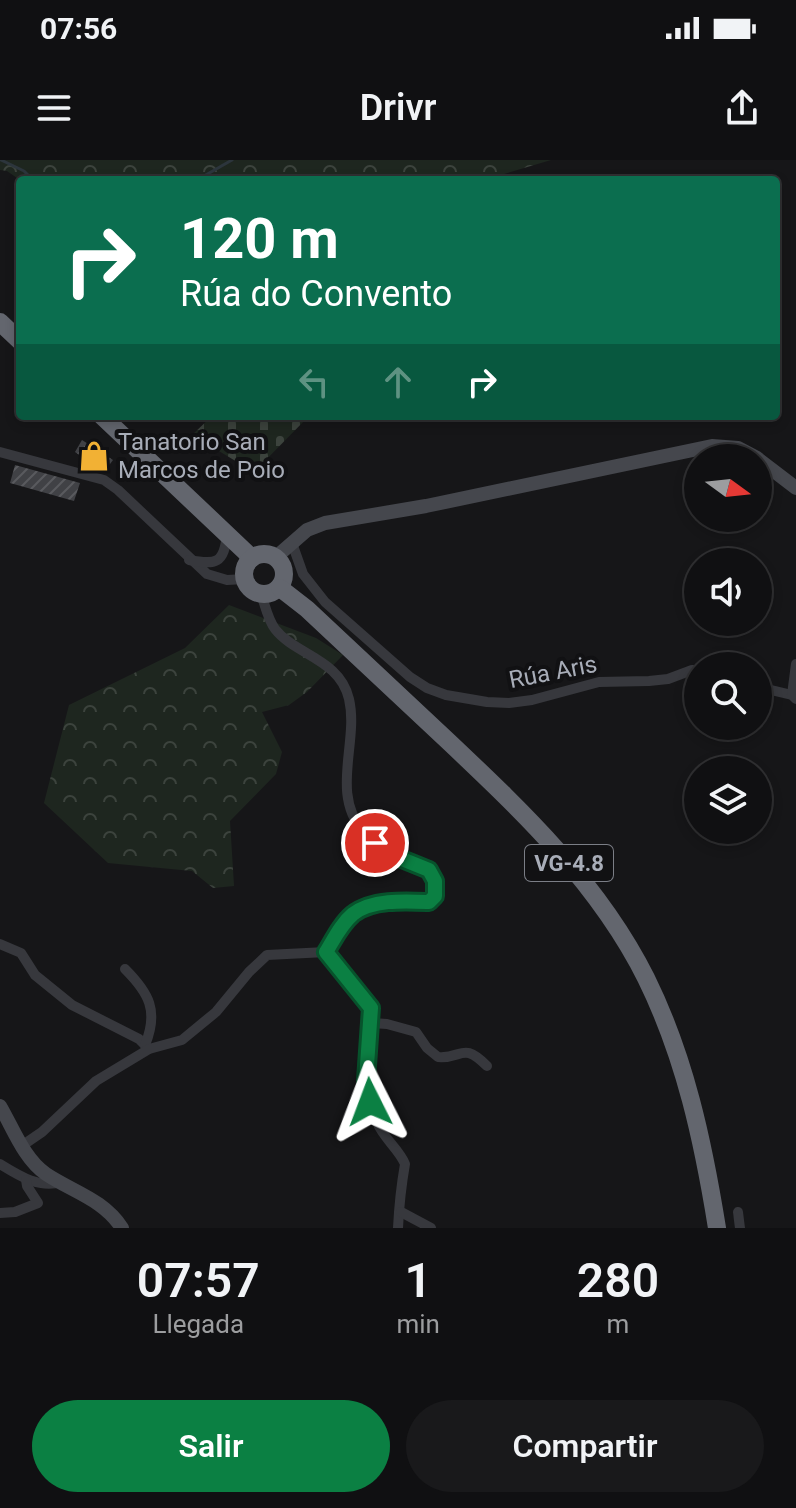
<!DOCTYPE html>
<html lang="es">
<head>
<meta charset="utf-8">
<style>
  :root { --surface:#101012; --page:#19191b; --text:#f1f3f6; --muted:#9c9d9f; --line:#303032; --accent:#0b8043 }
  body { margin:0; font-family:Roboto,sans-serif; background:var(--page); color:var(--text); height:100vh; display:flex; flex-direction:column; font-size:30px; white-space:nowrap }
  * { box-sizing:border-box; margin:0 }
  p { font-size:26px; color:var(--muted) }
  .icon { flex:none; width:44px; height:44px; fill:none; stroke:currentColor; stroke-width:2; stroke-linecap:round; stroke-linejoin:round }
  .map { position:relative; height:1068px; overflow:hidden }
  .side { display:flex; flex-direction:column; background:var(--surface); flex:1 }
  .side>* { flex:none }
  .hud { position:absolute; left:16px; top:16px; width:764px; height:244px; border-radius:8px; box-shadow:0 4px 12px #0003,0 0 0 2px var(--line); background:#0b6e4f; color:#fff; overflow:hidden }
  .needle { width:52px; rotate:105deg }
  .tools { position:absolute; left:684px; top:284px; display:grid; gap:16px }
  .tools a { display:grid; place-items:center; width:88px; height:88px; border-radius:50%; background:var(--surface); box-shadow:0 4px 12px #0003,0 0 0 2px var(--line); font-size:40px }
  .pin { position:absolute; display:grid; place-items:center; width:68px; height:68px; color:#fff; margin:-34px; border:4px solid #fff; border-radius:50%; box-shadow:0 2px 8px #0007 }
  .me { position:absolute; width:88px; margin:-44px; rotate:357deg; stroke-linejoin:round; filter:drop-shadow(0 0 6px #0008) }
  .turn { display:flex; align-items:center; gap:28px; height:168px; padding:0 32px; font-size:36px }
  .turn .icon { width:104px; height:104px; stroke-width:2.5 }
  .turn b { display:block; font-size:56px; line-height:68px }
  .lanes { display:flex; align-items:center; height:76px; padding:0 32px; background:#0003; justify-content:center; gap:40px; direction:ltr }
  .lanes .off { opacity:.35 }
  .eta { display:flex; justify-content:space-evenly; align-items:center; height:136px; text-align:center }
  .eta b { font-size:48px; font-weight:600; line-height:56px }
  .button { display:flex; gap:16px; margin-top:auto; padding:16px 32px }
  .button a { flex:1; height:92px; border-radius:48px; background:var(--accent); color:#fff; font-size:32px; font-weight:600; line-height:92px; text-align:center }
  .button a+a { background:var(--page); color:var(--text) }
  .status { display:flex; justify-content:space-between; align-items:center; height:56px; padding:0 40px; background:var(--surface); direction:ltr }
  .status svg { height:22px; fill:currentColor }
  header { display:flex; justify-content:space-between; align-items:center; height:104px; padding:0 32px; background:var(--surface); font-size:36px; font-weight:600 }
  .map>svg:first-child { display:block }
  .forest { fill:url(#forest-crowns) }
  .cemetery { fill:url(#cemetery-stones) }
  .lines { fill:none; stroke-linecap:round; stroke-linejoin:round }
  .stream { stroke:#2c353c; stroke-width:3 }
  .building { fill:url(#building-hatch) }
  .street { stroke:#37383d; stroke-width:10 }
  .secondary { stroke:#45474d; stroke-width:14 }
  .highway { stroke:#63666e; stroke-width:18 }
  .route-casing { stroke:#07532c; stroke-width:20 }
  .route { stroke:#0b8043; stroke-width:14 }
  .labels { text-anchor:middle; dominant-baseline:central; stroke-width:8; stroke-linejoin:round; paint-order:stroke }
  .shield { fill:#111113; stroke:#7b7e86; stroke-width:2 }
  .shield-label { font-size:22px; font-weight:bold; fill:#a8adb8 }
  .poi-label { font-size:24px; fill:#a8adb8; stroke:#111113; text-anchor:start }
  .street-label { font-size:24px; fill:#a8adb8; stroke:#111113 }
</style>
</head>
<body>
<div class="status"><b>07:56</b><svg viewBox="0 0 49 12"><path d="M0 12V9h3v3zM5 12V6h3v6zM10 12V3h3v9zM15 12V0h3v12zM26 1h20v11H26zM47 4h2v5h-2z"/></svg></div>
<header><svg class="icon" aria-label="menu" viewBox="0 0 24 24"><path d="M4 6h16M4 12h16M4 18h16"/></svg>Drivr<svg class="icon" aria-label="share" viewBox="0 0 24 24"><path d="M12 15V3M7 8l5-5 5 5M5 13v7h14v-7"/></svg></header>
<div class="map">
<svg width="796" height="1068" viewBox="0 0 796 1068">
  <defs>
    <pattern id="forest-crowns" width="20" height="18" patternUnits="userSpaceOnUse" patternTransform="scale(2)"><rect width="20" height="18" fill="#1e261f"/><path d="M2 6a3 3 0 1 1 6 0M12 15a3 3 0 1 1 6 0" fill="none" stroke="#3c433d"/></pattern>
    <pattern id="cemetery-stones" width="16" height="16" patternUnits="userSpaceOnUse" patternTransform="scale(2)"><rect width="16" height="16" fill="#1e261f"/><path d="M2 7V4a2 2 0 0 1 4 0v3zM10 15v-3a2 2 0 0 1 4 0v3z" fill="#3c433d"/></pattern>
    <pattern id="building-hatch" width="6" height="6" patternUnits="userSpaceOnUse" patternTransform="scale(2)"><rect width="6" height="6" fill="#404145"/><path d="M-1 1l2-2M0 6l6-6M5 7l2-2" fill="none" stroke="#595a5e"/></pattern>
  </defs>
  <rect width="100%" height="100%" fill="#161618"/>
  <g class="forest">
    <path d="M 0,0 L 551,0 L 504,14 L 496,20 L 20,20 L 7,11 L 0,10 Z"/>
    <path d="M 229,445 L 316,478 L 343,495 L 307,532 L 289,545 L 262,552 L 282,592 L 276,614 L 230,661 L 234,726 L 213,728 L 192,711 L 108,703 L 44,643 L 69,545 L 185,488 Z"/>
  </g>
  <path class="cemetery" d="M 212,256 L 309,256 L 254,312 L 192,275 Z"/>
  <g class="lines">
    <g class="stream">
      <path d="M 1,0 L 24,11 L 33,20"/>
      <path d="M 197,20 L 232,0"/>
    </g>
  </g>
  <g class="building">
    <path d="M 82,280 L 113,300 L 107,308 L 92,299 L 91,303 L 75,292 Z"/>
    <path d="M 15,305 L 80,323 L 74,341 L 10,323 Z"/>
  </g>
  <g class="lines">
    <g class="street">
      <path d="M 0,292 L 104,320 L 118,330 L 207,414 L 227,420 L 245,419"/>
      <path d="M 292,383 L 303,414 L 325,442 L 410,517 L 427,528 L 446,535 L 487,542 L 509,543 L 532,540 L 599,522 L 649,521 L 668,519 L 692,510 L 698,511"/>
      <path d="M 189,400 C 216,405 224,404 227,374"/>
      <path d="M 261,434 C 265,445 268,460 275,469 C 295,495 340,499 349,539 C 359,582 330,633 363,671 C 372,681 384,691 397,697 C 406,701 423,705 430,712 C 436,719 435,727 435,736 L 429,742 C 406,741 372,739 353,754 C 341,764 334,779 326,792"/>
      <path d="M 758,527 L 792,535 L 796,539"/>
      <path d="M 792,535 L 796,504"/>
      <path d="M 0,784 L 21,793 L 35,815 L 72,845 L 139,879 L 149,889"/>
      <path d="M 326,792 L 371,848 C 373,889 361,922 377,962 C 383,978 399,989 405,1004 C 401,1027 399,1047 398,1068"/>
      <path d="M 125,809 C 149,833 159,851 145,885"/>
      <path d="M 372,863 L 387,864 L 416,872 L 427,888 L 438,897 C 463,899 462,881 487,906"/>
      <path d="M 23,985 L 42,972 L 96,921 L 149,889 L 182,880 L 216,852 L 249,812 L 267,795 L 326,792"/>
      <path d="M 0,1004 C 18,1015 39,1029 61,1022"/>
      <path d="M 401,1052 L 431,1068"/>
      <path d="M 738,1052 L 740,1068"/>
      <path d="M 0,1053 L 15,1052 L 38,1043 L 27,1026 L 26,1020"/>
    </g>
    <g class="secondary">
      <path d="M 758,299 L 796,328"/>
      <path d="M 276,397 L 307,370 L 325,363 L 426,346 L 712,286 L 738,288 L 757,298"/>
      <path d="M 0,946 C 13,968 24,999 46,1014 C 73,1032 103,1039 122,1068"/>
    </g>
    <g class="highway">
      <path d="M 0,162 L 20,181"/>
      <path d="M 102,256 L 252,398"/>
      <circle cx="264" cy="414" r="20"/>
      <path d="M 280,428 L 307,449 C 354,493 401,537 449,582 C 524,653 599,724 646,818 C 685,897 703,981 717,1068"/>
    </g>
  </g>
  <g class="lines">
    <g class="route-casing">
      <path id="route" d="M 370,942 L 366,920 L 371,848 L 326,792 C 334,779 341,764 353,754 C 372,739 406,741 429,742 L 435,736 L 435,721 L 429,710 L 392,695 L 375,683"/>
    </g>
    <use href="#route" class="route"/>
  </g>
  <defs>
    <g id="shop-bare" transform="scale(2.4)"><path d="M-5-2.5h2.3a2.7 3.5 0 0 1 5.4 0H5L5.5 6h-11ZM-1.5-2.5h3a1.5 2.3 0 0 0-3 0Z" fill="#f2b134" stroke="#111113" stroke-width="2.5" paint-order="stroke"/></g>
  </defs>
  <g fill-rule="evenodd">
    <use href="#shop-bare" x="94" y="296"/>
  </g>
  <g class="labels">
    <rect class="shield" x="525" y="685" width="88" height="36" rx="6"/>
    <g class="shield-label">
      <text x="569" y="703">VG-4.8</text>
    </g>
    <g class="poi-label">
      <text x="118" y="282">Tanatorio San<tspan x="118" dy="28">Marcos de Poio</tspan></text>
    </g>
    <g class="street-label">
      <text transform="translate(553 512) rotate(-11)">Rúa Aris</text>
    </g>
  </g>
</svg>
<div class="tools">
<a><svg class="needle" viewBox="-14 -14 28 28"><path d="M0-13l5 13h-10z" fill="#e53935"/><path d="M0 13l5-13h-10z" fill="#9c9d9f"/></svg></a>
<a><svg class="icon" aria-label="sound" viewBox="0 0 24 24"><path d="M4 9h4l5-4v14l-5-4H4zM17 9q2 3 0 6"/></svg></a>
<a><svg class="icon" aria-label="search" viewBox="0 0 24 24"><circle cx="10" cy="10" r="6"/><path d="M15 15l6 6"/></svg></a>
<a><svg class="icon" aria-label="layers" viewBox="0 0 24 24"><path d="M12 4l9 5-9 5-9-5zM3 14l9 5 9-5"/></svg></a>
</div>
<div class="pin" style="left:375px;top:683px;background:#d93025"><svg class="icon" aria-label="arrive" viewBox="0 0 24 24"><path d="M6 21V4h12l-3 4 3 4H6"/></svg></div>
<svg class="me" style="left:370px;top:942px" viewBox="-20 -20 40 40"><path d="M0-17L14 15 0 8-14 15z" fill="#0b8043" stroke="#fff" stroke-width="4"/></svg>
<div class="hud">
<div class="turn"><svg class="icon" aria-label="right" viewBox="0 0 24 24"><path d="M7 20v-9h11M14 6l5 5-5 5"/></svg><div><b>120 m</b>Rúa do Convento</div></div>
<div class="lanes"><svg class="icon off" aria-label="left" viewBox="0 0 24 24"><path d="M17 20v-9H6M10 6l-5 5 5 5"/></svg><svg class="icon off" aria-label="ahead" viewBox="0 0 24 24"><path d="M12 20V5M6 11l6-6 6 6"/></svg><svg class="icon" aria-label="right" viewBox="0 0 24 24"><path d="M7 20v-9h11M14 6l5 5-5 5"/></svg></div>
</div>
</div>
<section class="side">
<div class="eta">
<div><b>07:57</b><p>Llegada</p></div>
<div><b>1</b><p>min</p></div>
<div><b>280</b><p>m</p></div>
</div>
<div class="button"><a>Salir</a><a>Compartir</a></div>
</section>
</body>
</html>
